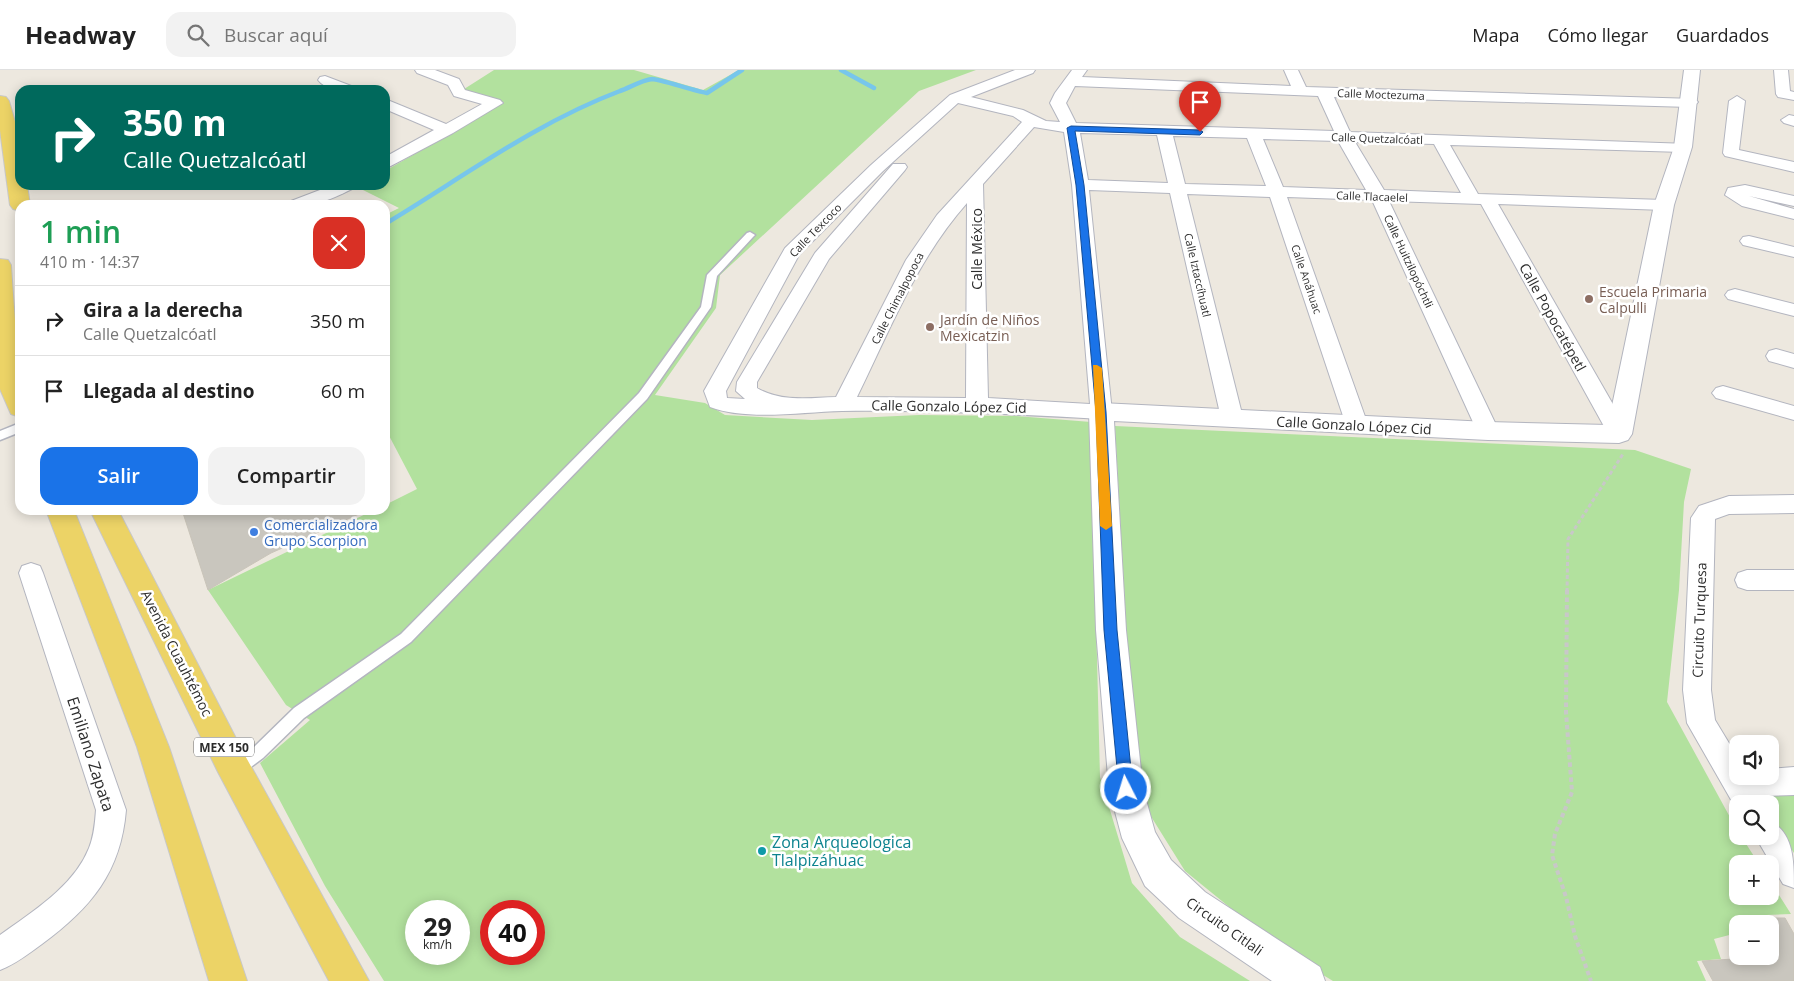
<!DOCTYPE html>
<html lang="es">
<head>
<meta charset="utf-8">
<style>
  :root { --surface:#fff; --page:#f2f2f2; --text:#222; --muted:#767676; --line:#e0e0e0; --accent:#1a73e8 }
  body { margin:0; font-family:"Open Sans",sans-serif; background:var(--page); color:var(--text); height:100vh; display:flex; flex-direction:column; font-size:19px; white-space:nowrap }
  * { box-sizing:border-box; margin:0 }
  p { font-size:16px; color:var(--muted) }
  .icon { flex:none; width:28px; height:28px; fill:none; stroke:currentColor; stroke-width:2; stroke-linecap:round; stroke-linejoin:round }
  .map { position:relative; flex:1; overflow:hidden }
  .details { position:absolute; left:15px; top:130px; width:375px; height:315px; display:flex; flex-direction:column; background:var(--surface); border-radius:15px; box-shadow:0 2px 12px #0003 }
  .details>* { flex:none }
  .banner { position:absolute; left:15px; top:15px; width:375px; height:105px; border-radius:15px; box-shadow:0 2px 12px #0003; background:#00695c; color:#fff; overflow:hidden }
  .controls { position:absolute; left:1729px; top:665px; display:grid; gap:10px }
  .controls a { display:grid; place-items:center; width:50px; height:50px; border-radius:10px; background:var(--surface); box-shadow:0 2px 12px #0003; font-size:25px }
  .speed { position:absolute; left:405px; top:830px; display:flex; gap:10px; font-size:25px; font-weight:700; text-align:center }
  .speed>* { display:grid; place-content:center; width:65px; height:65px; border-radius:50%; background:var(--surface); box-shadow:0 2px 12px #0003; line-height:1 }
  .speed small { font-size:12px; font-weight:400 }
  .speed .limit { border:8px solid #d22; background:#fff; color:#111 }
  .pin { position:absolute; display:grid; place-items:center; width:42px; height:42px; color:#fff; margin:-51px -21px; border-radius:50% 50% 50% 0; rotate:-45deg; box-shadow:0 0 5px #0007 }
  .pin .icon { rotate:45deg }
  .me { position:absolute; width:55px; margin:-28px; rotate:355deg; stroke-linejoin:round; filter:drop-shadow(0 0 4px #0008) }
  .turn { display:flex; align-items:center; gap:18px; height:105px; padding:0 25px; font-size:22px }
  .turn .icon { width:65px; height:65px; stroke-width:2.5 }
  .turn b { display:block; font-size:35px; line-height:42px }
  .round { display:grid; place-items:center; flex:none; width:52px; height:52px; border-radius:15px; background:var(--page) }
  .summary { display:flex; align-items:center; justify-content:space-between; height:85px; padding:0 25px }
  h1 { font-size:30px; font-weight:600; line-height:38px; color:#1e9e55 }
  .action { display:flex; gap:10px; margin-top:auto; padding:10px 25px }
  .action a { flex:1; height:58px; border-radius:15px; background:var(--accent); color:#fff; font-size:20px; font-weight:600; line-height:58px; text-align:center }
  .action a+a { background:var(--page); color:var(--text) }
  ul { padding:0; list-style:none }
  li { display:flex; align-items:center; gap:15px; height:70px; padding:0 25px; border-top:1px solid var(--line) }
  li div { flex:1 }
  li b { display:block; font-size:19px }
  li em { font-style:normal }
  header { display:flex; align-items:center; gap:30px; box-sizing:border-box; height:70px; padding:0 25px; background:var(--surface); border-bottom:1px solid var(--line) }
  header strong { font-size:24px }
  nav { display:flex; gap:28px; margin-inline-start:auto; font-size:18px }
  .search { width:350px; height:45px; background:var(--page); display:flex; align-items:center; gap:12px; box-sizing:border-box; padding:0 18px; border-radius:15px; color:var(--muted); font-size:19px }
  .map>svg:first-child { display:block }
  .green { fill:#b2e19e; fill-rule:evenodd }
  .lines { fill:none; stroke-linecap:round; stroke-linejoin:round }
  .stream { stroke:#77c6eb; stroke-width:4.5 }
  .building { fill:#c9c6be; stroke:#c9c4b9 }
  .lane-casing { stroke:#b3b5bf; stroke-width:3 }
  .street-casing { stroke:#b3b5bf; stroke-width:2 }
  .secondary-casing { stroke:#b3b5bf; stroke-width:2 }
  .primary-casing { stroke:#c8c8c8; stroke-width:2 }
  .path-far1 { stroke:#c8c8c8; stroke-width:3; stroke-dasharray:4 2.5; stroke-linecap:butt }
  .path { stroke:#c8c8c8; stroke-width:4; stroke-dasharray:4.5 3; stroke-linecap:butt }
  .lane { fill:#fff; fill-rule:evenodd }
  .street { fill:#fff; fill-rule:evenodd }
  .secondary { fill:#fff; fill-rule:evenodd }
  .primary { fill:#ecd366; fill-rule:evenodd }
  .route { fill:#1a73e8; stroke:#114b97 }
  .slow { fill:#f59e0b }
  .education-dot { fill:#8d6e63; stroke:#fff; stroke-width:2 }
  .shop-dot { fill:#3f7fe0; stroke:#fff; stroke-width:2 }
  .culture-dot { fill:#0f9aa8; stroke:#fff; stroke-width:2 }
  .labels { text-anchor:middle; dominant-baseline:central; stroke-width:5; stroke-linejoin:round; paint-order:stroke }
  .far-street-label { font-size:11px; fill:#2c2c2c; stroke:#fff }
  .shield { fill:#fff; stroke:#6b6b6b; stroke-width:1 }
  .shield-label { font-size:12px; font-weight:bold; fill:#2c2c2c }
  .street-label { font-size:14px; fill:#2c2c2c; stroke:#fff }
  .education-label { font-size:14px; fill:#785e54; stroke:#fff; text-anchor:start }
  .shop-label { font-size:14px; fill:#366cbe; stroke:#fff; text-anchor:start }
  .near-street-label { font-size:16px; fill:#2c2c2c; stroke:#fff }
  .near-culture-label { font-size:16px; fill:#0d838f; stroke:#fff; text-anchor:start }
</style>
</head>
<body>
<header>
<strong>Headway</strong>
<div class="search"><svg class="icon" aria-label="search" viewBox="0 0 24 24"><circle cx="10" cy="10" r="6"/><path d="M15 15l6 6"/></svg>Buscar aquí</div>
<nav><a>Mapa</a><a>Cómo llegar</a><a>Guardados</a></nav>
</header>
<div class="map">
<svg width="1794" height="911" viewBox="0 0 1794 911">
  <rect width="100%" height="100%" fill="#ede8df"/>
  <g class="green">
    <path d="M 494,0 L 634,0 L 703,20 L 739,0 L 976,0 L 919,21 L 720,205 L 716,238 L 655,325 L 705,333 L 725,345 L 812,350 L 919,345 L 1016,346 L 1091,352 L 1100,707 L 1132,813 L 1180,867 L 1250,911 L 384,911 L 325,816 L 260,693 L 310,650 L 286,635 L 208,520 L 374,440 L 385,440 L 385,435 L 417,419 L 385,358 L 385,145 L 399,138 L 357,117 L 360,115 L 385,115 L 385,101 L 503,33 L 461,21 ZM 416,841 L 459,841 L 459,884 L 416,884 ZM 491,841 L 534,841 L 534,884 L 491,884 Z"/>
    <path d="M 1115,356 L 1635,380 L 1691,399 L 1684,432 L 1679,520 L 1667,632 L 1737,760 L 1738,766 L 1741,766 L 1759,794 L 1738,794 L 1738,826 L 1770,826 L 1770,811 L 1791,844 L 1738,846 L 1737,863 L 1714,869 L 1721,889 L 1697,891 L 1706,911 L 1333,911 L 1282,880 L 1185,801 L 1142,732 L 1133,677 Z"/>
    <path d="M 1794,720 L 1794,783 L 1770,747 L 1770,734 L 1765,734 L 1763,727 L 1776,721 Z"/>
  </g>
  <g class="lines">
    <g class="stream">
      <path d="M 841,0 L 874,18"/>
      <path d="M 385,154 C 462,108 535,53 620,21 C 629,18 642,10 652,9 C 660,9 694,21 707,23 L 742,0"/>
    </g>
  </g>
  <g class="building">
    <path d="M 182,440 L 368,440 L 271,483 L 208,520 Z"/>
    <path d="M 1770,848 L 1785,848 L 1794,864 L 1794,911 L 1713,911 L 1702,891 L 1733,889 L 1736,895 L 1770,894 Z"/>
  </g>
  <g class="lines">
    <g class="lane-casing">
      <g id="lane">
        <path d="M 750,162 L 755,165 L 753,167 L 717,206 L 711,237 L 647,329 L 411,572 L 304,648 L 263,688 L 236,708 L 231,706 L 228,701 L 231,696 L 253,678 L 294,638 L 401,564 L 639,323 L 701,237 L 707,205 L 747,163 Z"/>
        <path d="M 20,353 L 20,362 L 0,370 L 0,361 Z"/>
      </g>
    </g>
    <g class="street-casing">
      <g id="street">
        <path d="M 415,0 L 435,0 L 459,9 L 465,20 L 500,30 L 503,33 L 453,63 L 385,99 L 385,87 L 434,60 L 385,39 L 385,29 L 446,54 L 482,34 L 454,26 L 448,15 L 417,3 Z"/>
        <path d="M 1015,0 L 1035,0 L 1033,3 L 971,27 L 1023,40 L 1046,51 L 1060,52 L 1050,33 L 1055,23 L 1072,0 L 1087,0 L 1082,7 L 1291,16 L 1284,0 L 1298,0 L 1306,17 L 1695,29 L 1698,32 L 1695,35 L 1690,37 L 1334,27 L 1350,62 L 1689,74 L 1691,77 L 1683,82 L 1450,75 L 1478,124 L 1664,130 L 1670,131 L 1673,135 L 1670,139 L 1664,140 L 1498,134 L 1630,364 L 1627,369 L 1619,372 L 1611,369 L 1481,134 L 1389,131 L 1499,361 L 1496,366 L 1488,369 L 1480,366 L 1477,361 L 1372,130 L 1287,127 L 1368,355 L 1365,360 L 1357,363 L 1349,360 L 1346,355 L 1270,127 L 1187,124 L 1243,348 L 1240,353 L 1232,355 L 1224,353 L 1221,348 L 1170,123 L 1089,120 L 1112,342 L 1109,347 L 1101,349 C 1015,344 929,340 842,341 C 803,342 746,351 710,337 L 704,321 L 785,178 L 871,95 L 950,25 ZM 1075,16 L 1318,26 L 1334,61 L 1076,53 L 1066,33 ZM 958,33 L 1013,46 L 1022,52 L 937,145 L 906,190 L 836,327 C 809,328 781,332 757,318 L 757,312 L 829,189 L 905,100 L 907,97 L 905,94 L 893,94 L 815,183 L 737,312 L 736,321 L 745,329 L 727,328 L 726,321 L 799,185 L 883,101 ZM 1034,57 L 1064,62 L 1072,115 L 1090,334 L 988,328 L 983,114 ZM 1080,63 L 1157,65 L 1168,113 L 1088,110 ZM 1173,66 L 1247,68 L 1266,116 L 1185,114 ZM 1263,69 L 1338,71 L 1366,120 L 1283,117 ZM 1355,72 L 1434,74 L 1461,123 L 1384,120 ZM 967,133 L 966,328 L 857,327 C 890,260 917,189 967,133 Z"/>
        <path d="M 1774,0 L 1788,0 L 1790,21 L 1794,22 L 1794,30 L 1778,27 L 1776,24 Z"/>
        <path d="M 325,6 L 354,17 L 356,20 C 344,20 326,21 318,10 L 320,7 Z"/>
        <path d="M 1737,26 L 1745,31 L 1739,80 L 1794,92 L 1794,102 L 1725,86 L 1723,83 L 1729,31 Z"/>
        <path d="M 1789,45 L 1794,46 L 1794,56 L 1784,53 L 1781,50 Z"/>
        <path d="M 333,115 L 354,115 L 352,119 C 326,132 317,135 288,135 L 291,131 Z"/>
        <path d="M 1745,115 L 1794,126 L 1794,136 L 1749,126 L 1794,139 L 1794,149 L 1742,136 L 1725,125 L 1728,118 Z"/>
        <path d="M 1749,166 L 1794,177 L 1794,187 L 1743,175 L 1740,171 L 1743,167 Z"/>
        <path d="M 1735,219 L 1794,234 L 1794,246 L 1728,229 L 1725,225 L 1728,221 Z"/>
        <path d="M 1776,279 L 1794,284 L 1794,298 L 1769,291 L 1766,286 L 1769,281 Z"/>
        <path d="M 1723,316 L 1794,336 L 1794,350 L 1716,328 L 1712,323 L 1716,318 Z"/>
        <path d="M 1794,425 L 1794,443 L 1729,444 L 1715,449 L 1711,620 L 1715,650 L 1738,688 L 1738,706 L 1770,706 L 1770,699 L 1794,697 L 1794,725 L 1760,726 L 1764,734 L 1738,734 L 1738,742 L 1687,653 L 1683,620 L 1691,448 L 1699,436 L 1729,426 Z"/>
        <path d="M 31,493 L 40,496 L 43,503 L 126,740 C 121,802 91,838 42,874 C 28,884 16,894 0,900 L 0,865 C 32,842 74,816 89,778 C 94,766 95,753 96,740 L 19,503 L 22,496 Z"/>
        <path d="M 1747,500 L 1794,500 L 1794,520 L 1747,520 L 1738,517 L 1735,510 L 1738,503 Z"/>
        <path d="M 1770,751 C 1794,763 1794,792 1794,818 L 1783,814 L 1755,766 L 1770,766 Z"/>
      </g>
    </g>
    <g class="secondary-casing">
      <path id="secondary" d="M 1684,0 L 1700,0 L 1692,77 L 1674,135 L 1632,364 L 1628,370 L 1619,373 L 1488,370 L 1114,351 L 1126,560 L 1143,719 L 1155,762 L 1171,790 L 1205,822 L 1320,897 L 1325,911 L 1272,911 L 1179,848 L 1145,816 L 1122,768 L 1109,719 L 1096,560 L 1089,342 L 1092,336 L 1101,333 L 1488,352 L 1608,355 L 1654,135 L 1674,77 Z"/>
    </g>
    <g class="primary-casing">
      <g id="primary">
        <path d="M 0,26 L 6,27 L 9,31 L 20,69 L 20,115 L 27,115 L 30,135 L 20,135 L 20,141 L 13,139 L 10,135 L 0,60 Z"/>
        <path d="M 0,189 L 8,190 L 11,195 C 14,246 20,296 20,347 L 11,344 L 0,319 Z"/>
        <path d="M 46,440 L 74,440 L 169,677 L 247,911 L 209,911 L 137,677 Z"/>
        <path d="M 90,440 L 118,440 L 242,680 L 369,911 L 329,911 L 218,702 Z"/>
      </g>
    </g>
    <path class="path-far1" d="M 1567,522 L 1568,469 L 1623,384"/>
    <path class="path" d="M 1567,520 L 1566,642 L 1572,722 L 1555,764 L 1552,785 L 1566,827 L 1575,866 L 1591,911"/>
    <use href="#lane" class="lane"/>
    <use href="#street" class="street"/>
    <use href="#secondary" class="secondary"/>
    <use href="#primary" class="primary"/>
  </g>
  <path class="route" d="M 1071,56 L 1200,60 L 1203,62 L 1200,65 L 1075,61 L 1084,115 L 1106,342 L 1117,560 L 1133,719 L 1131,724 L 1126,726 L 1121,724 L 1119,719 L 1104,560 L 1096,342 L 1076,115 L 1067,58 Z"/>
  <path class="slow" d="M 1093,295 L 1097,295 L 1102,298 L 1112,456 L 1106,460 L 1100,456 Z"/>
  <g class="education-dot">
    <circle cx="1589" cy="229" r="5"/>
    <circle cx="930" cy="257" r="5"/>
  </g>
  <circle class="shop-dot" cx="254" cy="462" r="5"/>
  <circle class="culture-dot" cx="762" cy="781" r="5"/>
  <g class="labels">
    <g class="far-street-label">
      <text transform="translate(1381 24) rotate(2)">Calle Moctezuma</text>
      <text transform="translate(1377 68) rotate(2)">Calle Quetzalcóatl</text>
      <text transform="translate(1372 126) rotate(2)">Calle Tlacaelel</text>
      <text transform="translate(815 160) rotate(-46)">Calle Texcoco</text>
      <text transform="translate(1409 191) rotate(65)">Calle Huitzilopóchtli</text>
      <text transform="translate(1198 205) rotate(77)">Calle Iztaccíhuatl</text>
      <text transform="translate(1307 209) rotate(71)">Calle Anáhuac</text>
      <text transform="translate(897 228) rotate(-63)">Calle Chimalpopoca</text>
    </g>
    <rect class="shield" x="194" y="667.5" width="60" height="19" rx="4"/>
    <g class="shield-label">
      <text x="224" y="677">MEX 150</text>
    </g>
    <g class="street-label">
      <text transform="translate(976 179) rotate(-90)">Calle México</text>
      <text transform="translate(1553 247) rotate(61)">Calle Popocatépetl</text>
      <text transform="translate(949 336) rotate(1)">Calle Gonzalo López Cid</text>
      <text transform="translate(1354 355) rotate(3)">Calle Gonzalo López Cid</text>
      <text transform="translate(1699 550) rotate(-88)">Circuito Turquesa</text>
      <text transform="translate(177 583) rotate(63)">Avenida Cuauhtémoc</text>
      <text transform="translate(1225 856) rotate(35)">Circuito Citlali</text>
    </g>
    <g class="education-label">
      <text x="1599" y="221">Escuela Primaria<tspan x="1599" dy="16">Calpulli</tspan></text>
      <text x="940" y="249">Jardín de Niños<tspan x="940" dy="16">Mexicatzin</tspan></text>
    </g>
    <g class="shop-label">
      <text x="264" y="454">Comercializadora<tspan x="264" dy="16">Grupo Scorpion</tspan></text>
    </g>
    <g class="near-street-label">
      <text transform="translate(91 684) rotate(72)">Emiliano Zapata</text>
    </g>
    <g class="near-culture-label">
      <text x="772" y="772">Zona Arqueologica<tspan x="772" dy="18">Tlalpizáhuac</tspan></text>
    </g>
  </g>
</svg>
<div class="controls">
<a><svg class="icon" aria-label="sound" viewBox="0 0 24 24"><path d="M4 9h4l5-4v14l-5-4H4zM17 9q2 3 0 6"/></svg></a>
<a><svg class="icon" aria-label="search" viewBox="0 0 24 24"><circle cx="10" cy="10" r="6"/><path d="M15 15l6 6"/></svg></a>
<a>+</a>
<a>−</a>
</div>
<div class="speed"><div>29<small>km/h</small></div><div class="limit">40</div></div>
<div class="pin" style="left:1200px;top:62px;background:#d93025"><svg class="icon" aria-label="arrive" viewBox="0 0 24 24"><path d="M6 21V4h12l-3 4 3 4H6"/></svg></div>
<svg class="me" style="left:1126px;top:719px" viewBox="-20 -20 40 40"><circle r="17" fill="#1a73e8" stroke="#fff" stroke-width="3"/><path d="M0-11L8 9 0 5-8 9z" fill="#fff"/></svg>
<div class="banner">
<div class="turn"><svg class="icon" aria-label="right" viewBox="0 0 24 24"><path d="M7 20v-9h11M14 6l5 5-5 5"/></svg><div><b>350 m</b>Calle Quetzalcóatl</div></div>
</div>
<section class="details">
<div class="summary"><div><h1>1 min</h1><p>410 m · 14:37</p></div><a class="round" style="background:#d93025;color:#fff"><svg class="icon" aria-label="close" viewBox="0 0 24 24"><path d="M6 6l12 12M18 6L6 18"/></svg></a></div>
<ul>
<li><svg class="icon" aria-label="right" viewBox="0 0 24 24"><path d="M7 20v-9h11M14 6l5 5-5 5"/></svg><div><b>Gira a la derecha</b><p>Calle Quetzalcóatl</p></div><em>350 m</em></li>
<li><svg class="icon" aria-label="arrive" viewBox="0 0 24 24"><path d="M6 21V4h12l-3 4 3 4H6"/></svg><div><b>Llegada al destino</b></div><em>60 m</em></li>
</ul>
<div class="action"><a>Salir</a><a>Compartir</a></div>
</section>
</div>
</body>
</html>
